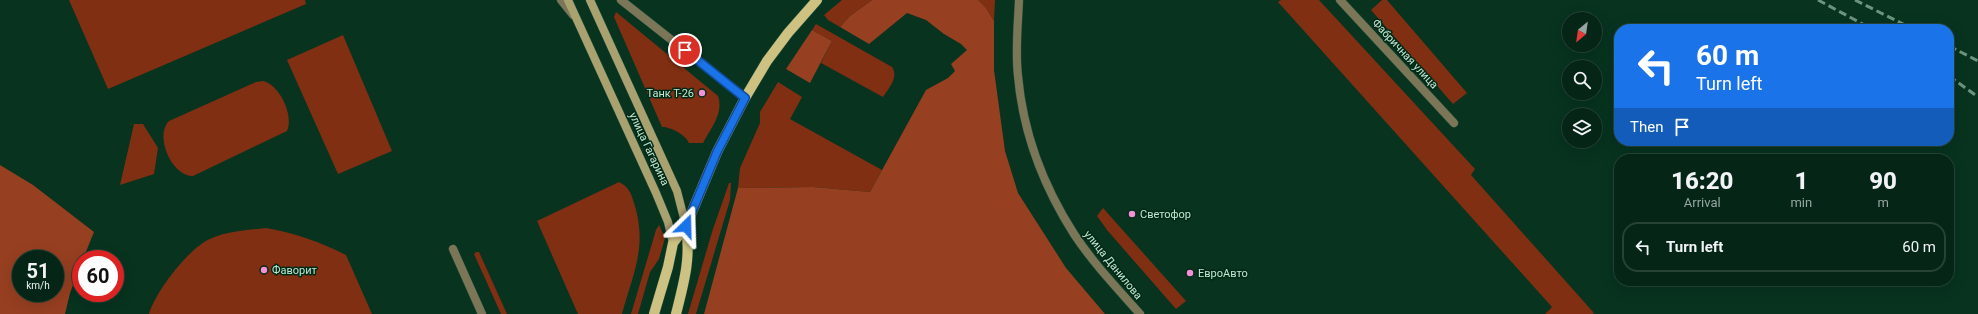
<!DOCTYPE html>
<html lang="en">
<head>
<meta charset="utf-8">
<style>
  :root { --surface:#052617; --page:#0e2e20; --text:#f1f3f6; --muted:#97a5a1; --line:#264336 }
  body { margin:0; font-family:Roboto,sans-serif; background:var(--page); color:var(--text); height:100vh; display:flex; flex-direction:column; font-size:15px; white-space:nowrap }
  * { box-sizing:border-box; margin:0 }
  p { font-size:13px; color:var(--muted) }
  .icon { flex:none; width:22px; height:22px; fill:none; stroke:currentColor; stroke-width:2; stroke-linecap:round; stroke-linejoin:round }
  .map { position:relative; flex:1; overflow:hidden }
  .details { position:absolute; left:1614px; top:154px; width:340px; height:132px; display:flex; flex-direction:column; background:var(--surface); border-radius:16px; box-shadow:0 4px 16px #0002,0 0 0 1px var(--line) }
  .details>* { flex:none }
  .guide { position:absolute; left:1614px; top:24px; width:340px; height:122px; border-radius:16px; box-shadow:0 4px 16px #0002,0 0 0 1px var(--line); background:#1a73e8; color:#fff; overflow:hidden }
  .needle { width:26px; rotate:209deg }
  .tools { position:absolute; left:1562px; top:12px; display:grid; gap:8px }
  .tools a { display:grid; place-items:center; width:40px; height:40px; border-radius:50%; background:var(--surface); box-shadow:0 4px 16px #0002,0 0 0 1px var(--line); font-size:20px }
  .speed { position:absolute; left:12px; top:250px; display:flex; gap:8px; font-size:20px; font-weight:700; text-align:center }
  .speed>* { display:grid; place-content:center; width:52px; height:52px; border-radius:50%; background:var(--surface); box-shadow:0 4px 16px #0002,0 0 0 1px var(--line); line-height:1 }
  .speed small { font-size:10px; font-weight:400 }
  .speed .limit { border:6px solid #d22; background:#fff; color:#111 }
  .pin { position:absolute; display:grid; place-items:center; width:34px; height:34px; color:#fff; margin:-17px; border:2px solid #fff; border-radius:50%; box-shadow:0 1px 4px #0007 }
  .me { position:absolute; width:44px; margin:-22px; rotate:22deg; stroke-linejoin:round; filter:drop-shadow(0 0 3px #0008) }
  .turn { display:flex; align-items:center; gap:14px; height:84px; padding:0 16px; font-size:18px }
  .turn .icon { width:52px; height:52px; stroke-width:2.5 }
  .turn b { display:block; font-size:28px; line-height:34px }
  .then { display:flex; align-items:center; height:38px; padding:0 16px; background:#0003; gap:8px; font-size:15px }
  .eta { display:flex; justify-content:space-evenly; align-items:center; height:68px; text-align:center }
  .eta b { font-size:24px; font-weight:800; line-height:28px }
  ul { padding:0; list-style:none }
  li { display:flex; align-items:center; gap:12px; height:50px; margin:0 8px 6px; padding:0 8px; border:2px solid var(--line); border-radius:16px }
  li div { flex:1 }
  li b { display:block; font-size:15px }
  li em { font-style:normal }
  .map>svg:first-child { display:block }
  .green { fill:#802f12 }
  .forest { fill:#973f21; fill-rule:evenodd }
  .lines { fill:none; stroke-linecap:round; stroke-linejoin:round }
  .minor-casing { stroke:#25503b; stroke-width:9 }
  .tertiary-casing { stroke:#25503b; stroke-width:9 }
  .secondary-casing { stroke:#25503b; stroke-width:9 }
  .primary-casing { stroke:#25503b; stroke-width:11 }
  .minor { stroke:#7c7658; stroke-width:8 }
  .tertiary { stroke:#7c7658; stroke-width:8 }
  .secondary { stroke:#aaa170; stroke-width:8 }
  .primary { stroke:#cec282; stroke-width:10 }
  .rail { stroke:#6c947f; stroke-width:3; stroke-dasharray:8 4; stroke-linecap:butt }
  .route-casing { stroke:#114b97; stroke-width:10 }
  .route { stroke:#1a73e8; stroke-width:7 }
  .poi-dot { fill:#f391d6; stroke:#002916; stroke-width:1.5 }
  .labels { text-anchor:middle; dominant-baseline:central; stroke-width:3; stroke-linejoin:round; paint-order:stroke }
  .street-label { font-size:11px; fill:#c2e7d1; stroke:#002916 }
  .poi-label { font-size:11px; fill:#c2e7d1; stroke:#002916; text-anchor:start }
</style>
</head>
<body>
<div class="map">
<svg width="1978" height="314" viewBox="0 0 1978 314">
  <rect width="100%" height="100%" fill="#07331f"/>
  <g class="green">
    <path d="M 69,0 L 305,0 L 306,4 L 108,89 Z"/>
    <path d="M 842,0 L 872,0 L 850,16 L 840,27 L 828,20 L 824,15 Z"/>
    <path d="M 978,0 L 995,0 L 994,21 L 986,8 Z"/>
    <path d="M 1281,0 L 1319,0 L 1475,169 L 1471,175 L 1594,313 L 1592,314 L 1545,314 L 1552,307 L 1278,2 Z"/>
    <path d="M 1382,0 L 1387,0 L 1467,93 L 1453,104 L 1371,10 Z"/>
    <path d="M 616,12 L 718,96 C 724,113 711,128 703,143 L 689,143 C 686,135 671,127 662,127 L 614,17 Z"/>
    <path d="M 816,24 L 892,67 C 899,77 889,88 883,97 L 821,63 L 832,41 L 812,30 Z"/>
    <path d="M 343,35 L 392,151 L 338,174 L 287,60 Z"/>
    <path d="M 263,81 C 280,85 294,116 287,131 L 193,176 C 172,177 154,136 169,121 L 256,82 Z"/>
    <path d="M 778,82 L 802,97 L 790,119 L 882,170 L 870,192 L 813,187 L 738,188 L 740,168 L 760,123 L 760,112 Z"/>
    <path d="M 134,124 L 143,124 L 158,148 L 154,174 L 120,185 Z"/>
    <path d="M 619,182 C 629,187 631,193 634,203 C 648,246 633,273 622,314 L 578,314 L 537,221 Z"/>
    <path d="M 729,183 L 731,183 L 730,200 L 696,314 L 688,314 L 712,232 Z"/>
    <path d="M 1103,208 L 1186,301 L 1176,309 L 1107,230 L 1097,216 Z"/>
    <path d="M 659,225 L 665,238 L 659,259 L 650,272 L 638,314 L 631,314 L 656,230 Z"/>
    <path d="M 266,228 C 295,233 320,242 346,255 L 372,314 L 149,314 C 156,291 189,247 212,238 C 229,231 248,230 266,228 Z"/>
    <path d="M 476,252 L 479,252 L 507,314 L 501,314 L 474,254 Z"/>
  </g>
  <g class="forest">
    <path d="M 872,0 L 978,0 L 986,8 L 994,21 L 994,70 L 1005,151 L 1018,193 L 1066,268 L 1105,314 L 704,314 L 738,188 L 813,187 L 870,192 L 926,90 L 948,78 L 955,71 L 951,64 L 967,50 L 961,44 L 944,34 L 926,20 L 907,13 L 869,44 L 840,27 L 850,16 Z"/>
    <path d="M 812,30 L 832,41 L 810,83 L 786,69 Z"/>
    <path d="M 0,165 L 33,185 L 94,232 L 83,259 L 81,259 L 81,264 L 70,293 L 65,314 L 0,314 ZM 21,259 L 55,259 L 55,293 L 21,293 Z"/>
  </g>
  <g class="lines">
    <g class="minor-casing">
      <g id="minor">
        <path d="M 621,0 L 745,98"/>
        <path d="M 1340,0 L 1454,123"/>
        <path d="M 453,249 L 482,314"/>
      </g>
    </g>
    <g class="tertiary-casing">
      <g id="tertiary">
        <path d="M 561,0 L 573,15"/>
        <path d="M 1019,0 C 1018,25 1015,51 1018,76 C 1023,132 1044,187 1074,234 C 1093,263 1117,288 1140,314"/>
      </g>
    </g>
    <g class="secondary-casing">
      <g id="secondary">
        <path d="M 568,0 L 656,193 L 668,222 L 673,243"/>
        <path d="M 590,0 L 677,191 L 686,226"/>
      </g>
    </g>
    <g class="primary-casing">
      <g id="primary">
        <path d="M 654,314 L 668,267 L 673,243 L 686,226 L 717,152 L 745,98 L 767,61 L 788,33 L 817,0"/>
        <path d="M 676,314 C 684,282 691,259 686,226"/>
      </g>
    </g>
    <use href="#minor" class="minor"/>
    <use href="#tertiary" class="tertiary"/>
    <use href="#secondary" class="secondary"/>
    <use href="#primary" class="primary"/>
    <g class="rail">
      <path d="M 1818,0 L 1872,29"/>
      <path d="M 1855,0 L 1913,29"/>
      <path d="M 1949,46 L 1978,61"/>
      <path d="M 1949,76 L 1978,97"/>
    </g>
  </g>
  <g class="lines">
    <g class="route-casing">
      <path id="route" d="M 685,50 L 745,98 L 717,152 L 686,226"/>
    </g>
    <use href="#route" class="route"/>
  </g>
  <g class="poi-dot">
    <circle cx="702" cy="93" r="4"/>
    <circle cx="1132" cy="214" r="4"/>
    <circle cx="264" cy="270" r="4"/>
    <circle cx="1190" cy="273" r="4"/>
  </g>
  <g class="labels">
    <g class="street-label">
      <text transform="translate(1405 54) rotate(47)">Фабричная улица</text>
      <text transform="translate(649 149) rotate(65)">улица Гагарина</text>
      <text transform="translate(1113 265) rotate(51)">улица Данилова</text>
    </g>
    <g class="poi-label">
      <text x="694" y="93" text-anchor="end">Танк Т-26</text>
      <text x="1140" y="214">Светофор</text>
      <text x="272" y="270">Фаворит</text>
      <text x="1198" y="273">ЕвроАвто</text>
    </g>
  </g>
</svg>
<div class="tools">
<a><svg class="needle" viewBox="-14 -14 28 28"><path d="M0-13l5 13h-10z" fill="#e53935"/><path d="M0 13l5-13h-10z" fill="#97a5a1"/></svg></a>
<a><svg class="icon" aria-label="search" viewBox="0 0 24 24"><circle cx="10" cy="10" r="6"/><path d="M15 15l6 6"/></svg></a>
<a><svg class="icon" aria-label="layers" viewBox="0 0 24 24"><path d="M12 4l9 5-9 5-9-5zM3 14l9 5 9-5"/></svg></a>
</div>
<div class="speed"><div>51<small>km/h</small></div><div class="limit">60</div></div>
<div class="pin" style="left:685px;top:50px;background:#d93025"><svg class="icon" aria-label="arrive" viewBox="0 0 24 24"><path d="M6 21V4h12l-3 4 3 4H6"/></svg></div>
<svg class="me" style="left:686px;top:226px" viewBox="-20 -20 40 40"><path d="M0-17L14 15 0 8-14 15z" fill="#1a73e8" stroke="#fff" stroke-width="4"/></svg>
<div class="guide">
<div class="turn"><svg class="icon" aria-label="left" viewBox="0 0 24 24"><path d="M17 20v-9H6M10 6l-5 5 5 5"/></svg><div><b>60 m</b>Turn left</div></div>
<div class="then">Then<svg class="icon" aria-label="arrive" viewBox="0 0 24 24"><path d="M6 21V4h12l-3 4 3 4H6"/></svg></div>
</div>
<section class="details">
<div class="eta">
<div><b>16:20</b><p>Arrival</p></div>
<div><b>1</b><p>min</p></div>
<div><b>90</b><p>m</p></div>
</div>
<ul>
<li><svg class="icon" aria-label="left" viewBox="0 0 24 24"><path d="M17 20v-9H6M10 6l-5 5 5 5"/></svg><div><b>Turn left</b></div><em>60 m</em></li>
</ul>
</section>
</div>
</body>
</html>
